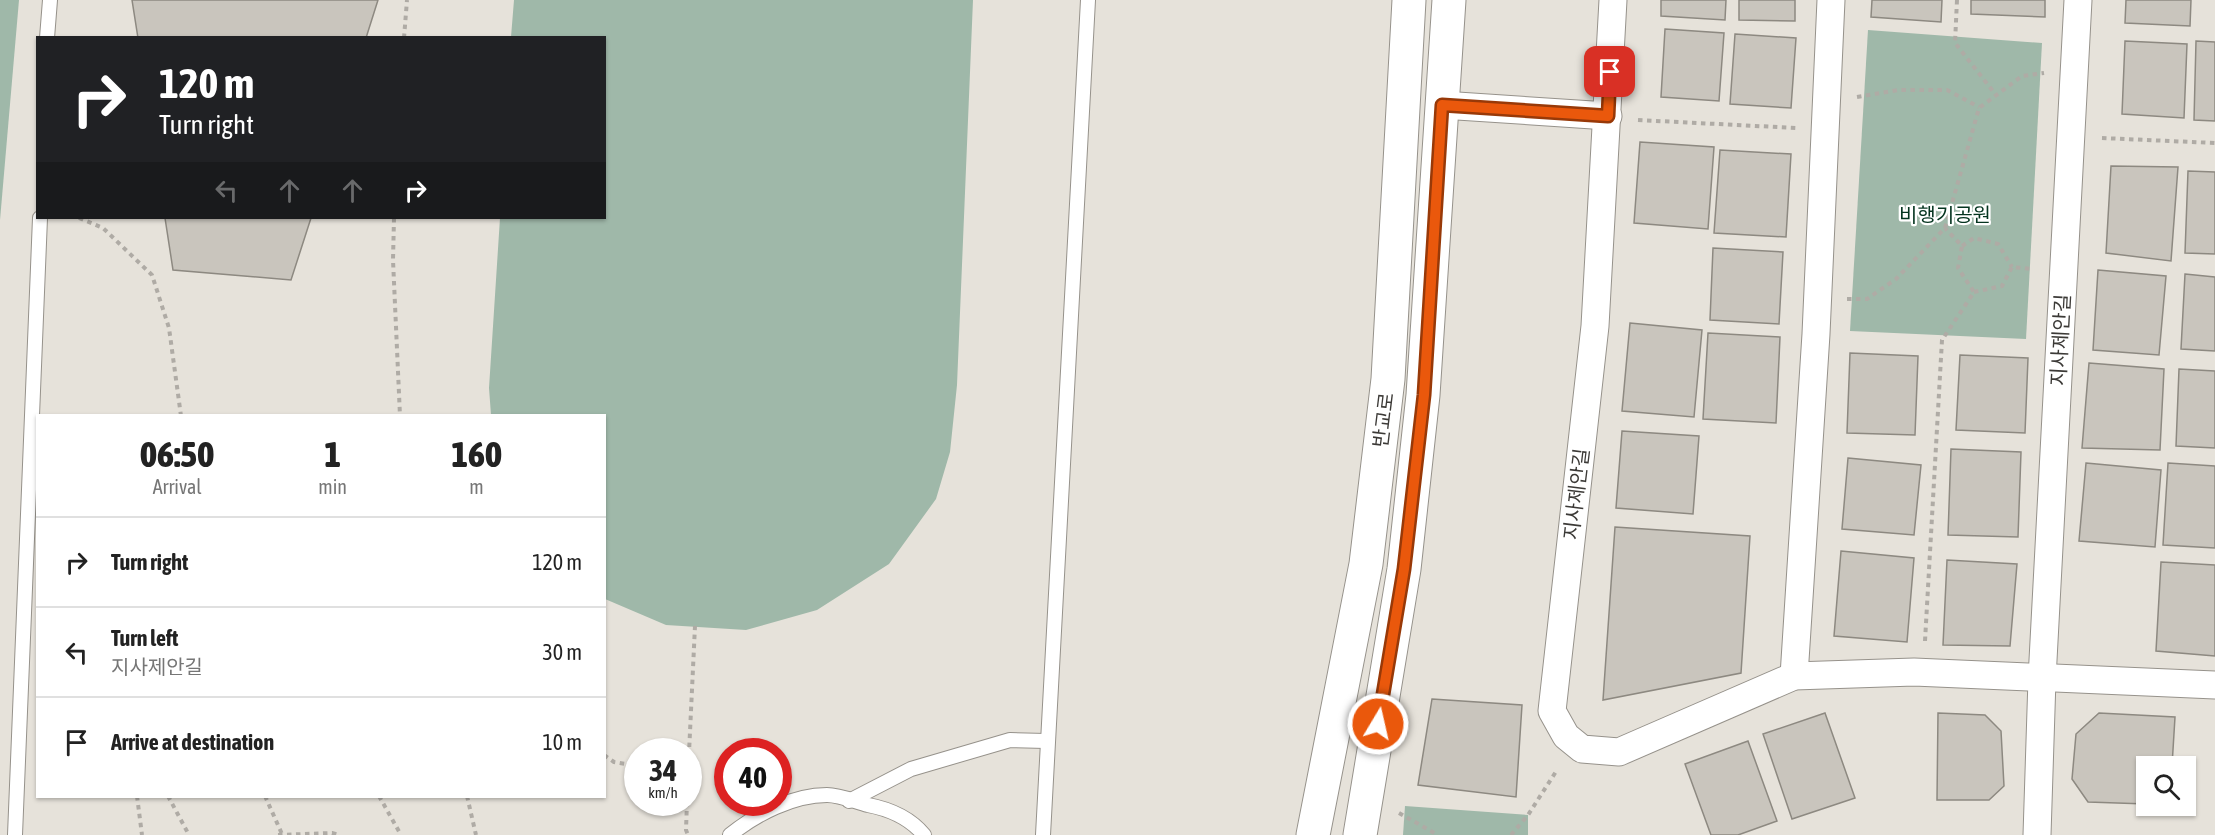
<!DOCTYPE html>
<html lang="en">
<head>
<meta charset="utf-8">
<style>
  :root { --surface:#fff; --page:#f6f6f6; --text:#222; --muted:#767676; --line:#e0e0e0 }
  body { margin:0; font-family:"Asap Condensed","Noto Sans KR",sans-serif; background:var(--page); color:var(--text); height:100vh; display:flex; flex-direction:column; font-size:22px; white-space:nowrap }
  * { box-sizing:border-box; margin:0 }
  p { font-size:20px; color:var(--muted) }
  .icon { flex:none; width:33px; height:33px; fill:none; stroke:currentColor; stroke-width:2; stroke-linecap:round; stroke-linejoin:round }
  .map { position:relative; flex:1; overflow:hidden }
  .side { position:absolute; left:36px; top:414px; width:570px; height:384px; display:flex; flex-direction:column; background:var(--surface); border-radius:0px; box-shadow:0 2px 4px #0004 }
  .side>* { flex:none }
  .guide { position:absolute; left:36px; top:36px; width:570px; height:183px; border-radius:0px; box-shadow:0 2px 4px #0004; background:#202124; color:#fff; overflow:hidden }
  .buttons { position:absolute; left:2136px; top:756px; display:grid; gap:12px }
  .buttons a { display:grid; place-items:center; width:60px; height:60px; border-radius:0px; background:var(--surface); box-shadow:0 2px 4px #0004; font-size:30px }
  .speed { position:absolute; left:624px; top:738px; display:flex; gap:12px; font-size:30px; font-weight:700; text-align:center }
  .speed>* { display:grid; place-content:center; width:78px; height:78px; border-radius:50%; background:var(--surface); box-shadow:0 2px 4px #0004; line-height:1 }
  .speed small { font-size:15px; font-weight:400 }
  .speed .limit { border:9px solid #d22; background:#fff; color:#111 }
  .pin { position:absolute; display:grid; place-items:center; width:51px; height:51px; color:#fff; margin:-26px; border-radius:12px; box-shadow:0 3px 9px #0006 }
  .me { position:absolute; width:66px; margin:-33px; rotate:9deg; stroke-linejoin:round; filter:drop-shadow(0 0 4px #0008) }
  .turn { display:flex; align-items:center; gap:21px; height:126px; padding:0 24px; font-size:27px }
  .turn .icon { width:78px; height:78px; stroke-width:2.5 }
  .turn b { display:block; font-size:42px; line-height:51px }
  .lanes { display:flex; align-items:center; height:57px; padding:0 24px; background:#0003; justify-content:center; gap:30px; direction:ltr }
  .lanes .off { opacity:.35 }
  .eta { display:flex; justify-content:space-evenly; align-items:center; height:102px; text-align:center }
  .eta b { font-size:36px; font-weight:800; line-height:42px }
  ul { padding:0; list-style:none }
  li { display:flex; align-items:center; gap:18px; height:90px; padding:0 24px; border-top:2px solid var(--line) }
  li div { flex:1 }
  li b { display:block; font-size:22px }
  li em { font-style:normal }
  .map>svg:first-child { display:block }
  .green { fill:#9fb8a9 }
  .building { fill:#c9c5bd; stroke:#8d8981; stroke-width:1.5 }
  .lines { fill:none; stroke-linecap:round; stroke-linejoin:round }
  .service-casing { stroke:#96928b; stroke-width:16 }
  .minor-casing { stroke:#96928b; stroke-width:29 }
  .tertiary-casing { stroke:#96928b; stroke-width:35 }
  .path { stroke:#afaba5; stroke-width:4; stroke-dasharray:4.5 4.5; stroke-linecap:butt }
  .service { stroke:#fff; stroke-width:14 }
  .minor { stroke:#fff; stroke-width:27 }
  .tertiary { stroke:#fff; stroke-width:33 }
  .route-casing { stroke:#983908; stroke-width:15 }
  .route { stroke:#ea580c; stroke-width:10 }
  .labels { text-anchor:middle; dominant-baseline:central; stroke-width:4.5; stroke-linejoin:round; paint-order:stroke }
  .park-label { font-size:20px; fill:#04341f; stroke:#fff }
  .street-label { font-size:20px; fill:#3c3a37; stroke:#fff }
</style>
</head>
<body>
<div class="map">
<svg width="2215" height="835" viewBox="0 0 2215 835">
  <rect width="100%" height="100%" fill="#e6e2da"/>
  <g class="green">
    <path d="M 0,0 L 19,0 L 0,220 Z"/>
    <path d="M 514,0 L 973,0 L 957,385 L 950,452 L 936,499 L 889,564 L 817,610 L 746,630 L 666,625 L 605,599 L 604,416 L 491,415 L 489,388 L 500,218 L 604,218 L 604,38 L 511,37 Z"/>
    <path d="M 1868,30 L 2042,43 L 2026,339 L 1850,331 Z"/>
    <path d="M 1405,806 L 1528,815 L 1528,835 L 1403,835 Z"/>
  </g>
  <g class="building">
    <path d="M 132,0 L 378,0 L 366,38 L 138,38 Z"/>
    <path d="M 1661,0 L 1726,0 L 1725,20 L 1661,16 Z"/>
    <path d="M 1739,0 L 1795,0 L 1795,21 L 1739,20 Z"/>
    <path d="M 1872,0 L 1942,0 L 1941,22 L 1871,17 Z"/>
    <path d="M 1971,0 L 2045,0 L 2045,17 L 1971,14 Z"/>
    <path d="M 2126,0 L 2191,0 L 2190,26 L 2125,23 Z"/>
    <path d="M 1665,29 L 1724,33 L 1719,101 L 1661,97 Z"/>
    <path d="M 1735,34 L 1796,38 L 1791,108 L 1730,104 Z"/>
    <path d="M 2125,41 L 2187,44 L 2184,118 L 2122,114 Z"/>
    <path d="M 2196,41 L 2215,42 L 2215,121 L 2194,120 Z"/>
    <path d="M 1640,142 L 1714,147 L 1708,229 L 1634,223 Z"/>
    <path d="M 1720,150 L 1791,154 L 1786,237 L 1714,233 Z"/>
    <path d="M 2111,166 L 2178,167 L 2171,261 L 2106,253 Z"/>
    <path d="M 2188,171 L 2215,172 L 2215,254 L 2185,253 Z"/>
    <path d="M 165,218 L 311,218 L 291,280 L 173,270 Z"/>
    <path d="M 1713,248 L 1783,252 L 1779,324 L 1710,320 Z"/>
    <path d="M 2098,270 L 2166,276 L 2159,355 L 2093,350 Z"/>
    <path d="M 2185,274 L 2215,277 L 2215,351 L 2181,349 Z"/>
    <path d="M 1630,323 L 1702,330 L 1694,417 L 1622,411 Z"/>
    <path d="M 1708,333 L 1780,337 L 1776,423 L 1703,419 Z"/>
    <path d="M 1850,353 L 1918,356 L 1915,435 L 1847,433 Z"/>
    <path d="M 1960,355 L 2028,358 L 2025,433 L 1956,430 Z"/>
    <path d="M 2089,363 L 2164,369 L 2160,450 L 2082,448 Z"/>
    <path d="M 2179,369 L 2215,371 L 2215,448 L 2176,446 Z"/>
    <path d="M 1622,431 L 1699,436 L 1693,514 L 1616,508 Z"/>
    <path d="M 1951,449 L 2021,452 L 2018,537 L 1948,535 Z"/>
    <path d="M 1848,458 L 1921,465 L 1914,535 L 1842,529 Z"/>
    <path d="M 2086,463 L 2161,470 L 2155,547 L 2079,541 Z"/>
    <path d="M 2168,463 L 2215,466 L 2215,548 L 2163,545 Z"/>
    <path d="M 1615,527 L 1750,536 L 1741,673 L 1603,700 Z"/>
    <path d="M 1841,551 L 1914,558 L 1907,642 L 1834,636 Z"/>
    <path d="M 1947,560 L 2017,564 L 2010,646 L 1943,645 Z"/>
    <path d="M 2161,562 L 2215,565 L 2215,656 L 2156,651 Z"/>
    <path d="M 1432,699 L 1522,705 L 1516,797 L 1418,785 Z"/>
    <path d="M 1825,713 L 1855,798 L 1792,819 L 1763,734 Z"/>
    <path d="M 1938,713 L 1985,715 L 2001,731 L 2004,786 L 1989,800 L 1937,800 Z"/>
    <path d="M 2099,713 L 2175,717 L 2172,766 L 2146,766 L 2146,804 L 2088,802 L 2072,779 L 2076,734 Z"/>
    <path d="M 1748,741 L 1777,821 L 1738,835 L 1711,835 L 1685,764 Z"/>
  </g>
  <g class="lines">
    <g class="service-casing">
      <g id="service">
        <path d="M 47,38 L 50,0"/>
        <path d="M 849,801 L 911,769 L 1010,740 L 1046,741"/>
        <path d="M 15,835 L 40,218"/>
        <path d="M 730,835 C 756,814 793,795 827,795 C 840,795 856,802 868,805 C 889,809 910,818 924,835"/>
        <path d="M 1043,835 L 1088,0"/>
      </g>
    </g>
    <g class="minor-casing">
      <g id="minor">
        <path d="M 1613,0 L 1595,326 L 1552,711 L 1566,736 L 1582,749 L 1619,752 L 1794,676 L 1914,672 L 2215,685"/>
        <path d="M 1442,105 L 1608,116"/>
        <path d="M 1794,676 L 1816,334 L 1831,0"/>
        <path d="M 2037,835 L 2042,679 L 2078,0"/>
      </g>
    </g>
    <g class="tertiary-casing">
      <g id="tertiary">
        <path d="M 1313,835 L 1366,564 L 1388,379 L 1409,0"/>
        <path d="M 1360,835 L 1404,569 L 1423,395 L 1449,0"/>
      </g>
    </g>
    <g class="path">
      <path d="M 1957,0 L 1955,43 L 1996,95"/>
      <path d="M 404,38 L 407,0"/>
      <path d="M 1857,97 L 1899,90 L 1947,90 L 1979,107"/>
      <path d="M 1638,120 L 1796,128"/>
      <path d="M 2102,138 L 2215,143"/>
      <path d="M 79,218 L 103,228 L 152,275 L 169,328 L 181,416"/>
      <path d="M 394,218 L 393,260 L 400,416"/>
      <path d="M 1962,246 L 1974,238 L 1998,244 L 2012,267"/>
      <path d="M 1974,292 L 2002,286 L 2012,267 L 2032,269"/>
      <path d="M 1847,299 L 1867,299 L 1896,279 L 1945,228 L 1979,108 L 2022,76 L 2044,73"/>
      <path d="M 1925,641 L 1942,340 L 1974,292 L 1958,268 L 1962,246 L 1945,228"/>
      <path d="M 604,755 L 614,762 L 638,766"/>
      <path d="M 688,774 L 695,626"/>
      <path d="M 137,796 L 142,835"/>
      <path d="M 168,796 L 189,835"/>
      <path d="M 265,796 L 282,834"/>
      <path d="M 379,796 L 401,835"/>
      <path d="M 467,796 L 476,835"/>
      <path d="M 687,802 L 686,830 L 688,835"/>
      <path d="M 1399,813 L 1438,835"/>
      <path d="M 278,835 L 332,833 L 339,835"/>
      <path d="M 1511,835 L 1528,815 L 1557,770"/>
    </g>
    <use href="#service" class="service"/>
    <use href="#minor" class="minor"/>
    <use href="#tertiary" class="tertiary"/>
  </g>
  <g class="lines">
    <g class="route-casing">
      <path id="route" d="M 1378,724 L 1404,569 L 1424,395 L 1442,105 L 1608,116 L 1610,72"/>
    </g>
    <use href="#route" class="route"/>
  </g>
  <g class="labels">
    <g class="park-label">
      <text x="1945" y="214">비행기공원</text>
    </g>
    <g class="street-label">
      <text transform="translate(2060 340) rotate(-87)">지사제안길</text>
      <text transform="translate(1383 420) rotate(-83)">반교로</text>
      <text transform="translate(1576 494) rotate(-83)">지사제안길</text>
    </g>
  </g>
</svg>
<div class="buttons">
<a><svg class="icon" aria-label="search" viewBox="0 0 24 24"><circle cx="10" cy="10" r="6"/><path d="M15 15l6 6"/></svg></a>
</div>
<div class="speed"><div>34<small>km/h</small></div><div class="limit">40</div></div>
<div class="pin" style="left:1610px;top:72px;background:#d93025"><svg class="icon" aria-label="arrive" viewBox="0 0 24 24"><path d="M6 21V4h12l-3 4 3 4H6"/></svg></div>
<svg class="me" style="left:1378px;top:724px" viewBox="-20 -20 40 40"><circle r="17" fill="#ea580c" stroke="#fff" stroke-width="3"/><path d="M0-11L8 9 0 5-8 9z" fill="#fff"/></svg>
<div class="guide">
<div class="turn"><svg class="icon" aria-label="right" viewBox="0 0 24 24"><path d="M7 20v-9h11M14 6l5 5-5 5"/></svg><div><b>120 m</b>Turn right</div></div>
<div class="lanes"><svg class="icon off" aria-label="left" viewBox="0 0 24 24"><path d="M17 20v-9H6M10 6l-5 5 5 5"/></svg><svg class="icon off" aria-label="ahead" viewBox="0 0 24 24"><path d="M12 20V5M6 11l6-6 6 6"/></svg><svg class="icon off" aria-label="ahead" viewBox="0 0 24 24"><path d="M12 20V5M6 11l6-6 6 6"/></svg><svg class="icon" aria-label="right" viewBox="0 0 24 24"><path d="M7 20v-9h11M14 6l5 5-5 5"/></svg></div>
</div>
<section class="side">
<div class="eta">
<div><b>06:50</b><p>Arrival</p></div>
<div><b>1</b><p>min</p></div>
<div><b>160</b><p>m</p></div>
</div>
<ul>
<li><svg class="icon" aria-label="right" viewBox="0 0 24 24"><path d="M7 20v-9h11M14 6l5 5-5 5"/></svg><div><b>Turn right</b></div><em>120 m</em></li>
<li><svg class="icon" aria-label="left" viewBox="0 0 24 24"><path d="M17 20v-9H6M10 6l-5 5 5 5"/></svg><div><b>Turn left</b><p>지사제안길</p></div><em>30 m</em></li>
<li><svg class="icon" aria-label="arrive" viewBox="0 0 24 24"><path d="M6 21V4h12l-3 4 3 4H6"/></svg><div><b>Arrive at destination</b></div><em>10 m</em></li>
</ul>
</section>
</div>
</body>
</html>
